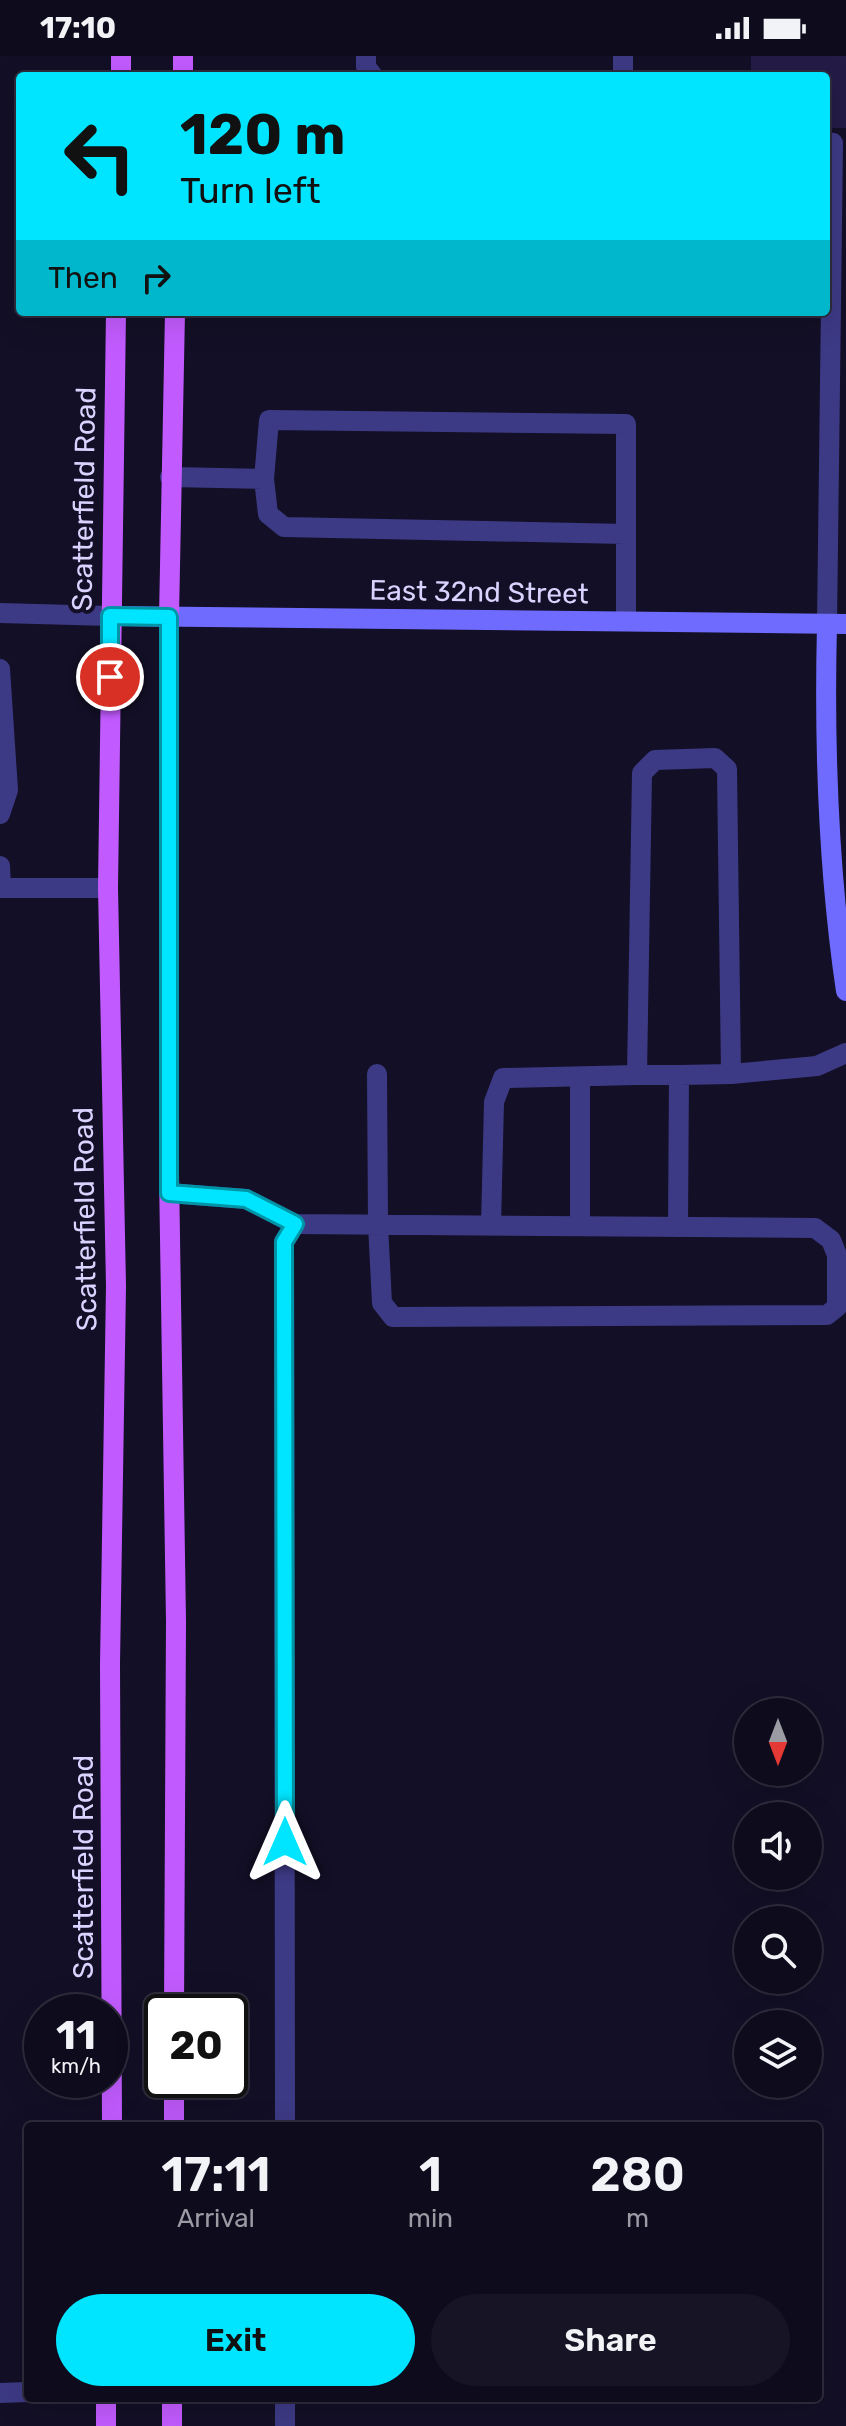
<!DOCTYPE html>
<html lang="en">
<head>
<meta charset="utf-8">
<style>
  :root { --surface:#0e0b1c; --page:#171425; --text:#f1f3f6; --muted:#9b9ba3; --line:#2e2b3b; --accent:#00e5ff }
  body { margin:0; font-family:Rubik,sans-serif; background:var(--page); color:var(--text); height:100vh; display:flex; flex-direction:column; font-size:30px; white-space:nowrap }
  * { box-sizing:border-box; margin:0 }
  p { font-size:26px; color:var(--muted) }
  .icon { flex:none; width:44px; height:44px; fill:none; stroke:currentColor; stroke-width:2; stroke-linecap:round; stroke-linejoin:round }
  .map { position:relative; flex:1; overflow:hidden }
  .side { position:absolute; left:24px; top:2066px; width:798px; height:280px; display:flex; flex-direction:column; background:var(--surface); border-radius:8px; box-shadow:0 8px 32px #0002,0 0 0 2px var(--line) }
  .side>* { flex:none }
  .guide { position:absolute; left:16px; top:16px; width:814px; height:244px; border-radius:8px; box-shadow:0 8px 32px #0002,0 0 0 2px var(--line); background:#00e5ff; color:#111; overflow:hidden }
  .needle { width:52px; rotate:180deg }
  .buttons { position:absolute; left:734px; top:1642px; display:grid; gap:16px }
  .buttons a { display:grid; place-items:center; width:88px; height:88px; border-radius:50%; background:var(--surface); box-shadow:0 8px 32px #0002,0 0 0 2px var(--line); font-size:40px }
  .speed { position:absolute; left:24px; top:1938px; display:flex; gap:16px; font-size:40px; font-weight:700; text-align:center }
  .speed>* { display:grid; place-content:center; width:104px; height:104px; border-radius:50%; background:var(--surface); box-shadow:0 8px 32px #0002,0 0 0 2px var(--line); line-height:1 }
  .speed small { font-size:20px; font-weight:400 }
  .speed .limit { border:4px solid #111; border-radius:12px; background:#fff; color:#111 }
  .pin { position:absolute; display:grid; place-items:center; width:68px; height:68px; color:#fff; margin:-34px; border:4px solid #fff; border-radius:50%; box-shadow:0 2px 8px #0007 }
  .me { position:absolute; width:88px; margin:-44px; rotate:0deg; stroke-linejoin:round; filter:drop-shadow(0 0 6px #0008) }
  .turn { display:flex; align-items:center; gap:28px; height:168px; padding:0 32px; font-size:36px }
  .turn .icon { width:104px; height:104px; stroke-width:2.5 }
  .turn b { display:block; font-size:56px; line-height:68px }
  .then { display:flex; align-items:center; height:76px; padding:0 32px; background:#0003; gap:16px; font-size:30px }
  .eta { display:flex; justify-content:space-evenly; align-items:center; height:136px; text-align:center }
  .eta b { font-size:48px; font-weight:600; line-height:56px }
  .cta { display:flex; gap:16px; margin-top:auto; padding:16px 32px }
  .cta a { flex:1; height:92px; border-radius:48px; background:var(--accent); color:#111; font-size:32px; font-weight:600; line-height:92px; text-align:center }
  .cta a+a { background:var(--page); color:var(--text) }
  .status { display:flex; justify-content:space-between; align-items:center; height:56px; padding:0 40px; background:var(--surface); direction:ltr }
  .status svg { height:22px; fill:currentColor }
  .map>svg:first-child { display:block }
  .building { fill:#241b47 }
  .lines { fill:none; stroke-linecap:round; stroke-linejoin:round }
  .lane { stroke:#3d3a85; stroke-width:20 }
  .street { stroke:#3d3a85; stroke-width:20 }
  .secondary { stroke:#6f6bff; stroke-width:20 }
  .primary { stroke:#c25bff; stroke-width:20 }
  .route-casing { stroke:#0095a6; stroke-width:20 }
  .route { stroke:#00e5ff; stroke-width:14 }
  .labels { text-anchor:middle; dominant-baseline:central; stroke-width:8; stroke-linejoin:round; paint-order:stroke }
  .street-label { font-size:28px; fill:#d9d4ff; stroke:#130f26 }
</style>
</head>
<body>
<div class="status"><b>17:10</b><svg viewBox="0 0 49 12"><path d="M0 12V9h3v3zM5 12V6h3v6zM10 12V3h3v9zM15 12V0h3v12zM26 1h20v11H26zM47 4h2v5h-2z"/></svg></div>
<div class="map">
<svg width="846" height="2370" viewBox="0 0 846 2370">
  <rect width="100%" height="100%" fill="#130f26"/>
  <path class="building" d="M 751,0 L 846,0 L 846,72 L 826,72 L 826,20 L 751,20 Z"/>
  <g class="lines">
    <g class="lane">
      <path d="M 366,0 L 366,11 L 373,20"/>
      <path d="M 623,20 L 623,0"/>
      <path d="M 826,86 L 833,87 L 827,568"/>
      <path d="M 170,421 L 264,423 L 268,458 L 284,471 L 626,478 L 626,565"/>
      <path d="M 264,423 L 269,364 L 626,368 L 626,478"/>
      <path d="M 0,613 L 8,734 L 0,758"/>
      <path d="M 0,810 L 1,832"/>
      <path d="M 637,1019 L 679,1019"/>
      <path d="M 580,1021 L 580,1170"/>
      <path d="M 169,1137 L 246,1143 L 295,1168 L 815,1172 L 831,1184 L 837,1199 L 837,1251 L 827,1259 L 393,1261 L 382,1247 L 378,1169 L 377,1018"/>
      <path d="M 491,1169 L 494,1046 L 503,1022 L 637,1019 L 642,717 L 655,704 L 715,702 L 727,713 L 731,1018"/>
      <path d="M 678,1171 L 679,1019 L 731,1018 L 817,1010 L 846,997"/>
      <path d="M 285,2070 L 284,1186 L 295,1168"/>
      <path d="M 285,2342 L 285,2370"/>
    </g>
    <g class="street">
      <path d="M 0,557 L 110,560"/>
      <path d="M 0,832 L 108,832"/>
      <path d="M 0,2337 L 28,2336"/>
    </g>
    <g class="secondary">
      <path d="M 110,560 L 846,568"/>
      <path d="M 827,568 C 824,690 828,813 846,935"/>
    </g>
    <g class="primary">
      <path d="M 121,20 L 121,0"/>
      <path d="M 183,20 L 183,0"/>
      <path d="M 174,1956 L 176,1565 L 169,1118 L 169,561 L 175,256"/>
      <path d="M 112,2070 L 110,1608 L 116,1230 L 108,832 L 116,256"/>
      <path d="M 174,2070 L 174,2024"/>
      <path d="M 106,2370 L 106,2342"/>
      <path d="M 172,2370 L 172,2342"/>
    </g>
  </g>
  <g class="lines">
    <g class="route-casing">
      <path id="route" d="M 110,621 L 110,560 L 169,561 L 169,1137 L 246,1143 L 295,1168 L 284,1186 L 285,1786"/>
    </g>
    <use href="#route" class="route"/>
  </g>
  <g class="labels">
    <g class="street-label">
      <text transform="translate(84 443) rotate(-89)">Scatterfield Road</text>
      <text transform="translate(479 536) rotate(1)">East 32nd Street</text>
      <text transform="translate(85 1163) rotate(-91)">Scatterfield Road</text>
      <text transform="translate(83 1811) rotate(-90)">Scatterfield Road</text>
    </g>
  </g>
</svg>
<div class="buttons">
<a><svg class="needle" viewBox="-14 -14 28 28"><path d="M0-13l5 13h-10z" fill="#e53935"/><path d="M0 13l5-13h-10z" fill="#9b9ba3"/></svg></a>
<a><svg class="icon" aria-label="sound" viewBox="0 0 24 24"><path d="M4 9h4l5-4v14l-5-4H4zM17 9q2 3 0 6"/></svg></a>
<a><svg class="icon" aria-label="search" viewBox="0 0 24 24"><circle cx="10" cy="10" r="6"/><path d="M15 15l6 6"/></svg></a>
<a><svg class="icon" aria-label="layers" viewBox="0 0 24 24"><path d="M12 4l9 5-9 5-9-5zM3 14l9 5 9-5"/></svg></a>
</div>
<div class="speed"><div>11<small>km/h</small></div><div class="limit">20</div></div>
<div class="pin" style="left:110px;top:621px;background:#d93025"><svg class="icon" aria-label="arrive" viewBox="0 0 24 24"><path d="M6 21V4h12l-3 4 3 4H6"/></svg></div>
<svg class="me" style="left:285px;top:1786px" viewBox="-20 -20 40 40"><path d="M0-17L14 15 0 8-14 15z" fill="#00e5ff" stroke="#fff" stroke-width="4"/></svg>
<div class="guide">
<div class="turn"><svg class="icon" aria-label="left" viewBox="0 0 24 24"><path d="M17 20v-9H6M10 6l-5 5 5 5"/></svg><div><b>120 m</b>Turn left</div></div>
<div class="then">Then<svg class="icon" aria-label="right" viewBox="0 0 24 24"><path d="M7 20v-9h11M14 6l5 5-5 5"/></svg></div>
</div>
<section class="side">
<div class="eta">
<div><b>17:11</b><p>Arrival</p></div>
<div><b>1</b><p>min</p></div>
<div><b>280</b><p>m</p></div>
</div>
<div class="cta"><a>Exit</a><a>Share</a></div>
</section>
</div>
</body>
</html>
